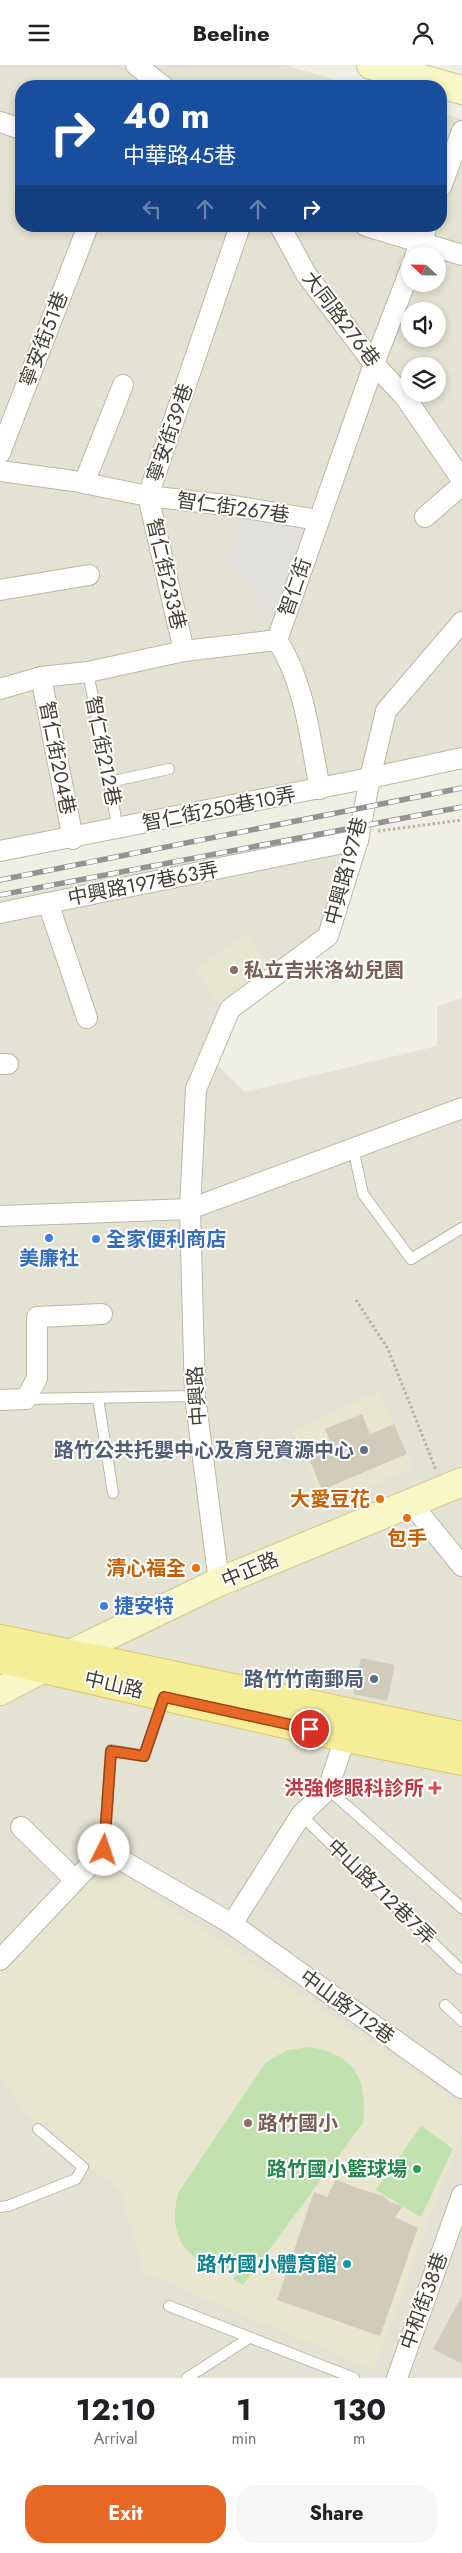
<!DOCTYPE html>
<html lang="en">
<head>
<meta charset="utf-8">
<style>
  :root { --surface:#fff; --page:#f6f6f6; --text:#202124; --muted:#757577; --accent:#e76824 }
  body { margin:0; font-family:Jost,"Noto Sans TC",sans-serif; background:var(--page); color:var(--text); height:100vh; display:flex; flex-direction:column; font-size:19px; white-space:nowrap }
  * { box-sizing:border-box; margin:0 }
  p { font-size:16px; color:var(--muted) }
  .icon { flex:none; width:28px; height:28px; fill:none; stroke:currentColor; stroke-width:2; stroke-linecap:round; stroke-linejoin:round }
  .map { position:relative; height:2313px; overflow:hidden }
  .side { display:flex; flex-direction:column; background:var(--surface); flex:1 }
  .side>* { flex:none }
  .hud { position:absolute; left:15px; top:15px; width:432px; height:152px; border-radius:20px; box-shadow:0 2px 8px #0003; background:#1a4fa0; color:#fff; overflow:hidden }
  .needle { width:32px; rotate:292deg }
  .tools { position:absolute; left:401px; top:182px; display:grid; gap:10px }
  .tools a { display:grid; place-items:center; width:45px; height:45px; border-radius:50%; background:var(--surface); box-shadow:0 2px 8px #0003; font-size:25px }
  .pin { position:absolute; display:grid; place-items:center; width:42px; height:42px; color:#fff; margin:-21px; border:2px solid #fff; border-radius:50%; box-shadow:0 1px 5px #0007 }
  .me { position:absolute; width:55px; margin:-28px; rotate:4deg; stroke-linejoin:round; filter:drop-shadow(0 0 4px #0008) }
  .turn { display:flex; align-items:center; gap:18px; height:105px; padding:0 25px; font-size:22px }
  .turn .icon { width:65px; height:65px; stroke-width:2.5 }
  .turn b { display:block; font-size:35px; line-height:42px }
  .lanes { display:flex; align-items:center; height:48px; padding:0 25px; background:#0003; justify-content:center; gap:25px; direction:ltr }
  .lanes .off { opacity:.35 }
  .eta { display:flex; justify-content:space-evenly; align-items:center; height:85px; text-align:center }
  .eta b { font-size:30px; font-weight:700; line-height:35px }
  .primary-button { display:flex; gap:10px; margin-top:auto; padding:10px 25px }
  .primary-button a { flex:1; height:58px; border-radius:20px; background:var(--accent); color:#fff; font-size:20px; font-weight:700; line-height:58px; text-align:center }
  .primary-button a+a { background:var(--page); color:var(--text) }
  header { display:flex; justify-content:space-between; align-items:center; height:65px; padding:0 25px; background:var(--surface); font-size:22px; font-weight:700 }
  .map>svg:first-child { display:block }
  .residential { fill:#e4e2d2; fill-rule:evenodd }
  .education { fill:#e8e6cf }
  .green { fill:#c1e2af }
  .parking { fill:#e1e0dc }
  .building { fill:#d1ccba }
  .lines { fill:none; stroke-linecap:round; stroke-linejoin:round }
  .lane-casing { stroke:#bbb8a7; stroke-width:12 }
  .street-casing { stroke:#bbb8a7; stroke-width:22 }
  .secondary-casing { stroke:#cdc996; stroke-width:30 }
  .primary-casing { stroke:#d8cd6a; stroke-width:30 }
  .path { stroke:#bbb69a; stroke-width:3; stroke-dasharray:2.5 2.5; stroke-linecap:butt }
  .lane { stroke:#fff; stroke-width:10 }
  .street { stroke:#fff; stroke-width:20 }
  .secondary { stroke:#f9f7c5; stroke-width:28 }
  .primary { stroke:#f5ed98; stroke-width:28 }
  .rail-casing { stroke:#939393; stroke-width:5.5 }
  .rail { stroke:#fff; stroke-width:4; stroke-dasharray:11; stroke-linecap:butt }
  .route-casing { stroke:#964417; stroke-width:12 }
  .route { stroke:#e76824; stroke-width:9 }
  .education-dot { fill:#8d6e63; stroke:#fff; stroke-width:2 }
  .shop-dot { fill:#3f7fe0; stroke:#fff; stroke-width:2 }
  .service-dot { fill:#5c6f8a; stroke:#fff; stroke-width:2 }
  .food-dot { fill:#e8710a; stroke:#fff; stroke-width:2 }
  .health-dot { fill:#e0444e; stroke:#fff; stroke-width:2 }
  .leisure-dot { fill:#2e9e5b; stroke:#fff; stroke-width:2 }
  .culture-dot { fill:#0f9aa8; stroke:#fff; stroke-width:2 }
  .labels { text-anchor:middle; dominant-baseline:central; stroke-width:4; stroke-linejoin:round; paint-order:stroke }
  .street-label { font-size:20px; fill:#423f34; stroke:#fff }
  .education-label { font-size:20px; font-weight:bold; fill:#785e54; stroke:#fff; text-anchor:start }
  .shop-label { font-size:20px; font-weight:bold; fill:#366cbe; stroke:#fff; text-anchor:start }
  .service-label { font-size:20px; font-weight:bold; fill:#4e5e75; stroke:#fff; text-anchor:end }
  .food-label { font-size:20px; font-weight:bold; fill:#c56008; stroke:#fff; text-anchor:end }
  .health-label { font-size:20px; font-weight:bold; fill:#be3a42; stroke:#fff; text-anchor:end }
  .leisure-label { font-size:20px; font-weight:bold; fill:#27864d; stroke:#fff; text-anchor:end }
  .culture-label { font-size:20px; font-weight:bold; fill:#0d838f; stroke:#fff; text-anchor:end }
</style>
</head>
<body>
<header><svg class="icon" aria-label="menu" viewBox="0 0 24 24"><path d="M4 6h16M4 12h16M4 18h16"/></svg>Beeline<svg class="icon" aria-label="person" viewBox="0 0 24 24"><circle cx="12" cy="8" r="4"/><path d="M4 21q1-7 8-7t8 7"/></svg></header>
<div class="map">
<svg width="462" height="2313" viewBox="0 0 462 2313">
  <rect width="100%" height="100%" fill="#f0efe4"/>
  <g class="residential">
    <path d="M 0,0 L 285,0 L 355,21 L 21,21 L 21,161 L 441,161 L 441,48 L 462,54 L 462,702 L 0,791 ZM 410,191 L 438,191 L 438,219 L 410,219 ZM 410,246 L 438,246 L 438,274 L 410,274 ZM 410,301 L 438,301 L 438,329 L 410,329 Z"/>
    <path d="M 368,761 L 336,874 L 238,952 L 216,999 L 245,1027 L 437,981 L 437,941 L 462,933 L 462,2313 L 0,2313 L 0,834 Z"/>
  </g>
  <g class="education">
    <path d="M 246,868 L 273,905 L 222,942 L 195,905 Z"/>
    <path d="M 380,1326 L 413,1402 L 324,1442 L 291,1366 Z"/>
    <path d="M 103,1797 L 462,2039 L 462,2066 L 374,2305 L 144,2208 L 120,2126 L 25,2050 L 0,2010 L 0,1903 Z"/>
  </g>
  <g class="green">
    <path d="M 310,1982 C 355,1990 368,2014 363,2058 L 243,2220 L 233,2214 L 238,2206 C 191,2202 166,2177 178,2128 L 266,1997 L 288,1985 Z"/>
    <path d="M 421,2061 L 453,2084 L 421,2152 L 376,2125 Z"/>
  </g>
  <path class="parking" d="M 242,443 L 306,453 L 273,554 L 225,495 Z"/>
  <g class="building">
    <path d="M 362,1349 L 370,1369 L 394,1359 L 407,1389 L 322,1425 L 308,1391 L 332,1381 L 325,1364 Z"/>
    <path d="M 361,1593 L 395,1600 L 387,1636 L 353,1629 Z"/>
    <path d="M 336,2114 L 354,2122 L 384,2131 L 390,2137 L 403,2141 L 395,2152 L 418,2163 L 380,2271 L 277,2235 L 314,2127 L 327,2132 Z"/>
    <path d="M 462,2231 L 462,2299 L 433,2284 Z"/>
  </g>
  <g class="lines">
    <g class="lane-casing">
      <g id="lane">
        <path d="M 88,607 L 118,764"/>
        <path d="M 109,717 L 169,704"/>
        <path d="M 353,1083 L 363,1129 L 411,1194 L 462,1163"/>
        <path d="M 98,1333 L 113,1428"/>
        <path d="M 26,1334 L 195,1331"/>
        <path d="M 328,1724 L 462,1843"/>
        <path d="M 301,1750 L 460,1904"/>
        <path d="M 104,1785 L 111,1685 L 144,1691 L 164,1633"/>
        <path d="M 445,1940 L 462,1956"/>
        <path d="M 0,2142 L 8,2141 L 76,2114 L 83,2102 L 38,2064"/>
        <path d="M 169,2241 L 354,2313"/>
        <path d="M 187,2313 L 249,2273"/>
      </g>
    </g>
    <g class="street-casing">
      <g id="street">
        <path d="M 136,0 L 163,21"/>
        <path d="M 0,57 L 21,64"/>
        <path d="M 441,122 L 462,66"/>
        <path d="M 280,161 L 306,209 L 374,299 L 405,332 L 462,415"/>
        <path d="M 366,161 L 462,190"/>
        <path d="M 415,191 L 427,161"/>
        <path d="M 0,388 L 88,161"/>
        <path d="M 0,406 L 74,416 L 148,431 L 240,161"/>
        <path d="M 84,418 L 123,320"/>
        <path d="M 425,452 L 462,420"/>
        <path d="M 0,525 L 89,510"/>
        <path d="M 462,557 L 386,646 L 370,713 L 462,693"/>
        <path d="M 277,575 C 305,618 310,674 320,724"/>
        <path d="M 184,586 L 148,431 L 234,441 L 318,455"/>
        <path d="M 41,612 L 73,774"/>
        <path d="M 0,624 L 41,612 L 88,607 L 184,586 L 277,575 L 374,299 L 410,205"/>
        <path d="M 0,786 L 370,713 L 358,775 L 328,871 L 230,944 L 196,1024 L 190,1144 L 195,1331 L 219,1517"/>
        <path d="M 0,848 L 48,838"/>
        <path d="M 87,953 L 48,838 L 358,775"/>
        <path d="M 0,999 L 8,999"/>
        <path d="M 0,1151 L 190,1144 L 462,1043"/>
        <path d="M 0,1335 L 26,1334 L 37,1313 L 37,1252 L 102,1249"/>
        <path d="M 411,1438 L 462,1501"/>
        <path d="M 349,1661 L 328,1724 L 301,1750 L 232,1859 L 462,2023"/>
        <path d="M 21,1762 L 75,1815"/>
        <path d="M 0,1895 L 104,1785 L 232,1859"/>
        <path d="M 397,2313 L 462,2130"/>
      </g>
    </g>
    <g class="secondary-casing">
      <g id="secondary">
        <path d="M 371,0 L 462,25"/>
        <path d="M 0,1626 L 70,1589 L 219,1517 L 462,1417"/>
      </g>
    </g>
    <g class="primary-casing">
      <g id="primary">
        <path d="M 0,1574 L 462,1671"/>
        <path d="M 0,1594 L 347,1673 L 462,1696"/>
      </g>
    </g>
    <g class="path">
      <path d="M 378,766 L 462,755"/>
      <path d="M 356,1235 L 388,1284 L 436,1405"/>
    </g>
    <use href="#lane" class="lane"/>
    <use href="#street" class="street"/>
    <use href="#secondary" class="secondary"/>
    <use href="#primary" class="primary"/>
    <g class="rail-casing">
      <g id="rail">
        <path d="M 0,815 L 462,723"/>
        <path d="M 0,830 L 462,742"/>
      </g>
    </g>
    <use href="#rail" class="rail"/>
  </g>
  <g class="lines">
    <g class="route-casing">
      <path id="route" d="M 104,1785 L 111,1686 L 144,1691 L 164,1632 L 310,1664"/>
    </g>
    <use href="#route" class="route"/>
  </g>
  <g class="education-dot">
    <circle cx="234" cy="905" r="5"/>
    <circle cx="248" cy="2058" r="5"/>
  </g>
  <g class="shop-dot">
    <circle cx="49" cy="1173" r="5"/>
    <circle cx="96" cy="1174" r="5"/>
    <circle cx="104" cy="1541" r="5"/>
  </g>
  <g class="service-dot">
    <circle cx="364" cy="1385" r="5"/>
    <circle cx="374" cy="1614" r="5"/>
  </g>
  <g class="food-dot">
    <circle cx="380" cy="1434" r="5"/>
    <circle cx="407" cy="1453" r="5"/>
    <circle cx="196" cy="1503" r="5"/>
  </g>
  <path class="health-dot" d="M432.5 1715.5h5v5h5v5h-5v5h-5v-5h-5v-5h5z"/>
  <circle class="leisure-dot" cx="417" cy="2104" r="5"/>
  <circle class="culture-dot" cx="347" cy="2199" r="5"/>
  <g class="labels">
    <g class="street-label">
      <text transform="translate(341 254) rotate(53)">大同路276巷</text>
      <text transform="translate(44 274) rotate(-69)">寧安街51巷</text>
      <text transform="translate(170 368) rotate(-71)">寧安街39巷</text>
      <text transform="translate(233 443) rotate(8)">智仁街267巷</text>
      <text transform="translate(166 509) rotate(77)">智仁街233巷</text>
      <text transform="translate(295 522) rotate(-71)">智仁街</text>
      <text transform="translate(103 686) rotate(79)">智仁街212巷</text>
      <text transform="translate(57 693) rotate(79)">智仁街204巷</text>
      <text transform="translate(219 744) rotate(-11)">智仁街250巷10弄</text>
      <text transform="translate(346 806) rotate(-75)">中興路197巷</text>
      <text transform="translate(143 819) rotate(-11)">中興路197巷63弄</text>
      <text transform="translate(197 1331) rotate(-94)">中興路</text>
      <text transform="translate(250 1505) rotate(-23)">中正路</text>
      <text transform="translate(114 1620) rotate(13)">中山路</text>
      <text transform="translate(381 1827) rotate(44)">中山路712巷7弄</text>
      <text transform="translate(347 1942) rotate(36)">中山路712巷</text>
      <text transform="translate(424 2236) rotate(-70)">中和街38巷</text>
    </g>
    <g class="education-label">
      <text x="244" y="905">私立吉米洛幼兒園</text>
      <text x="258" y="2058">路竹國小</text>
    </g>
    <g class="shop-label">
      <text x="106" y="1174">全家便利商店</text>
      <text x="49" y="1193" text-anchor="middle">美廉社</text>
      <text x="114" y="1541">捷安特</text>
    </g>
    <g class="service-label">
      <text x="354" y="1385">路竹公共托嬰中心及育兒資源中心</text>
      <text x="364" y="1614">路竹竹南郵局</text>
    </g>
    <g class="food-label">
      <text x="370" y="1434">大愛豆花</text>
      <text x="407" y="1473" text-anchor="middle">包手</text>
      <text x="186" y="1503">清心福全</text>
    </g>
    <g class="health-label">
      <text x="424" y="1723">洪強修眼科診所</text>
    </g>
    <g class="leisure-label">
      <text x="407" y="2104">路竹國小籃球場</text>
    </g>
    <g class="culture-label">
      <text x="337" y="2199">路竹國小體育館</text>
    </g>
  </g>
</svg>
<div class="tools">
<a><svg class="needle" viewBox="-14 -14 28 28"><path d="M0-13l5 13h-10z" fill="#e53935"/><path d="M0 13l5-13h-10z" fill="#757577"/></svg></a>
<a><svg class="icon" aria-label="sound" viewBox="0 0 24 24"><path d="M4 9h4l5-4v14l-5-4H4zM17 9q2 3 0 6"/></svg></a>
<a><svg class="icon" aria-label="layers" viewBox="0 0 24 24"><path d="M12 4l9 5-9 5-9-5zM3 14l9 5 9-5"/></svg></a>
</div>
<div class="pin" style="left:310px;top:1664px;background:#d93025"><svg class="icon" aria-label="arrive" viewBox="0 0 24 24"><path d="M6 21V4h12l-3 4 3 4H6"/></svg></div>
<svg class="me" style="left:104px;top:1785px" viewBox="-20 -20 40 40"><circle r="19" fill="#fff"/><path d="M0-13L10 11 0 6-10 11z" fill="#e76824"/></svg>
<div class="hud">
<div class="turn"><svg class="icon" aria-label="right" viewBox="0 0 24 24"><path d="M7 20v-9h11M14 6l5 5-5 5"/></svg><div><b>40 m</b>中華路45巷</div></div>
<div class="lanes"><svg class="icon off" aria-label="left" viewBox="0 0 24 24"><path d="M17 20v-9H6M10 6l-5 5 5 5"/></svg><svg class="icon off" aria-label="ahead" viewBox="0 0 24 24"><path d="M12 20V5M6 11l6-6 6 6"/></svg><svg class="icon off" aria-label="ahead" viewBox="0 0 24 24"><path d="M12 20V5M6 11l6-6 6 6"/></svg><svg class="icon" aria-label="right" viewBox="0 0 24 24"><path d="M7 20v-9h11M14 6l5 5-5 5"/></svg></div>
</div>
</div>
<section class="side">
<div class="eta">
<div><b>12:10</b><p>Arrival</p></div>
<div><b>1</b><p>min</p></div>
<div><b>130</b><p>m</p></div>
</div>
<div class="primary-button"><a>Exit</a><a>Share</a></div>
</section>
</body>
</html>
